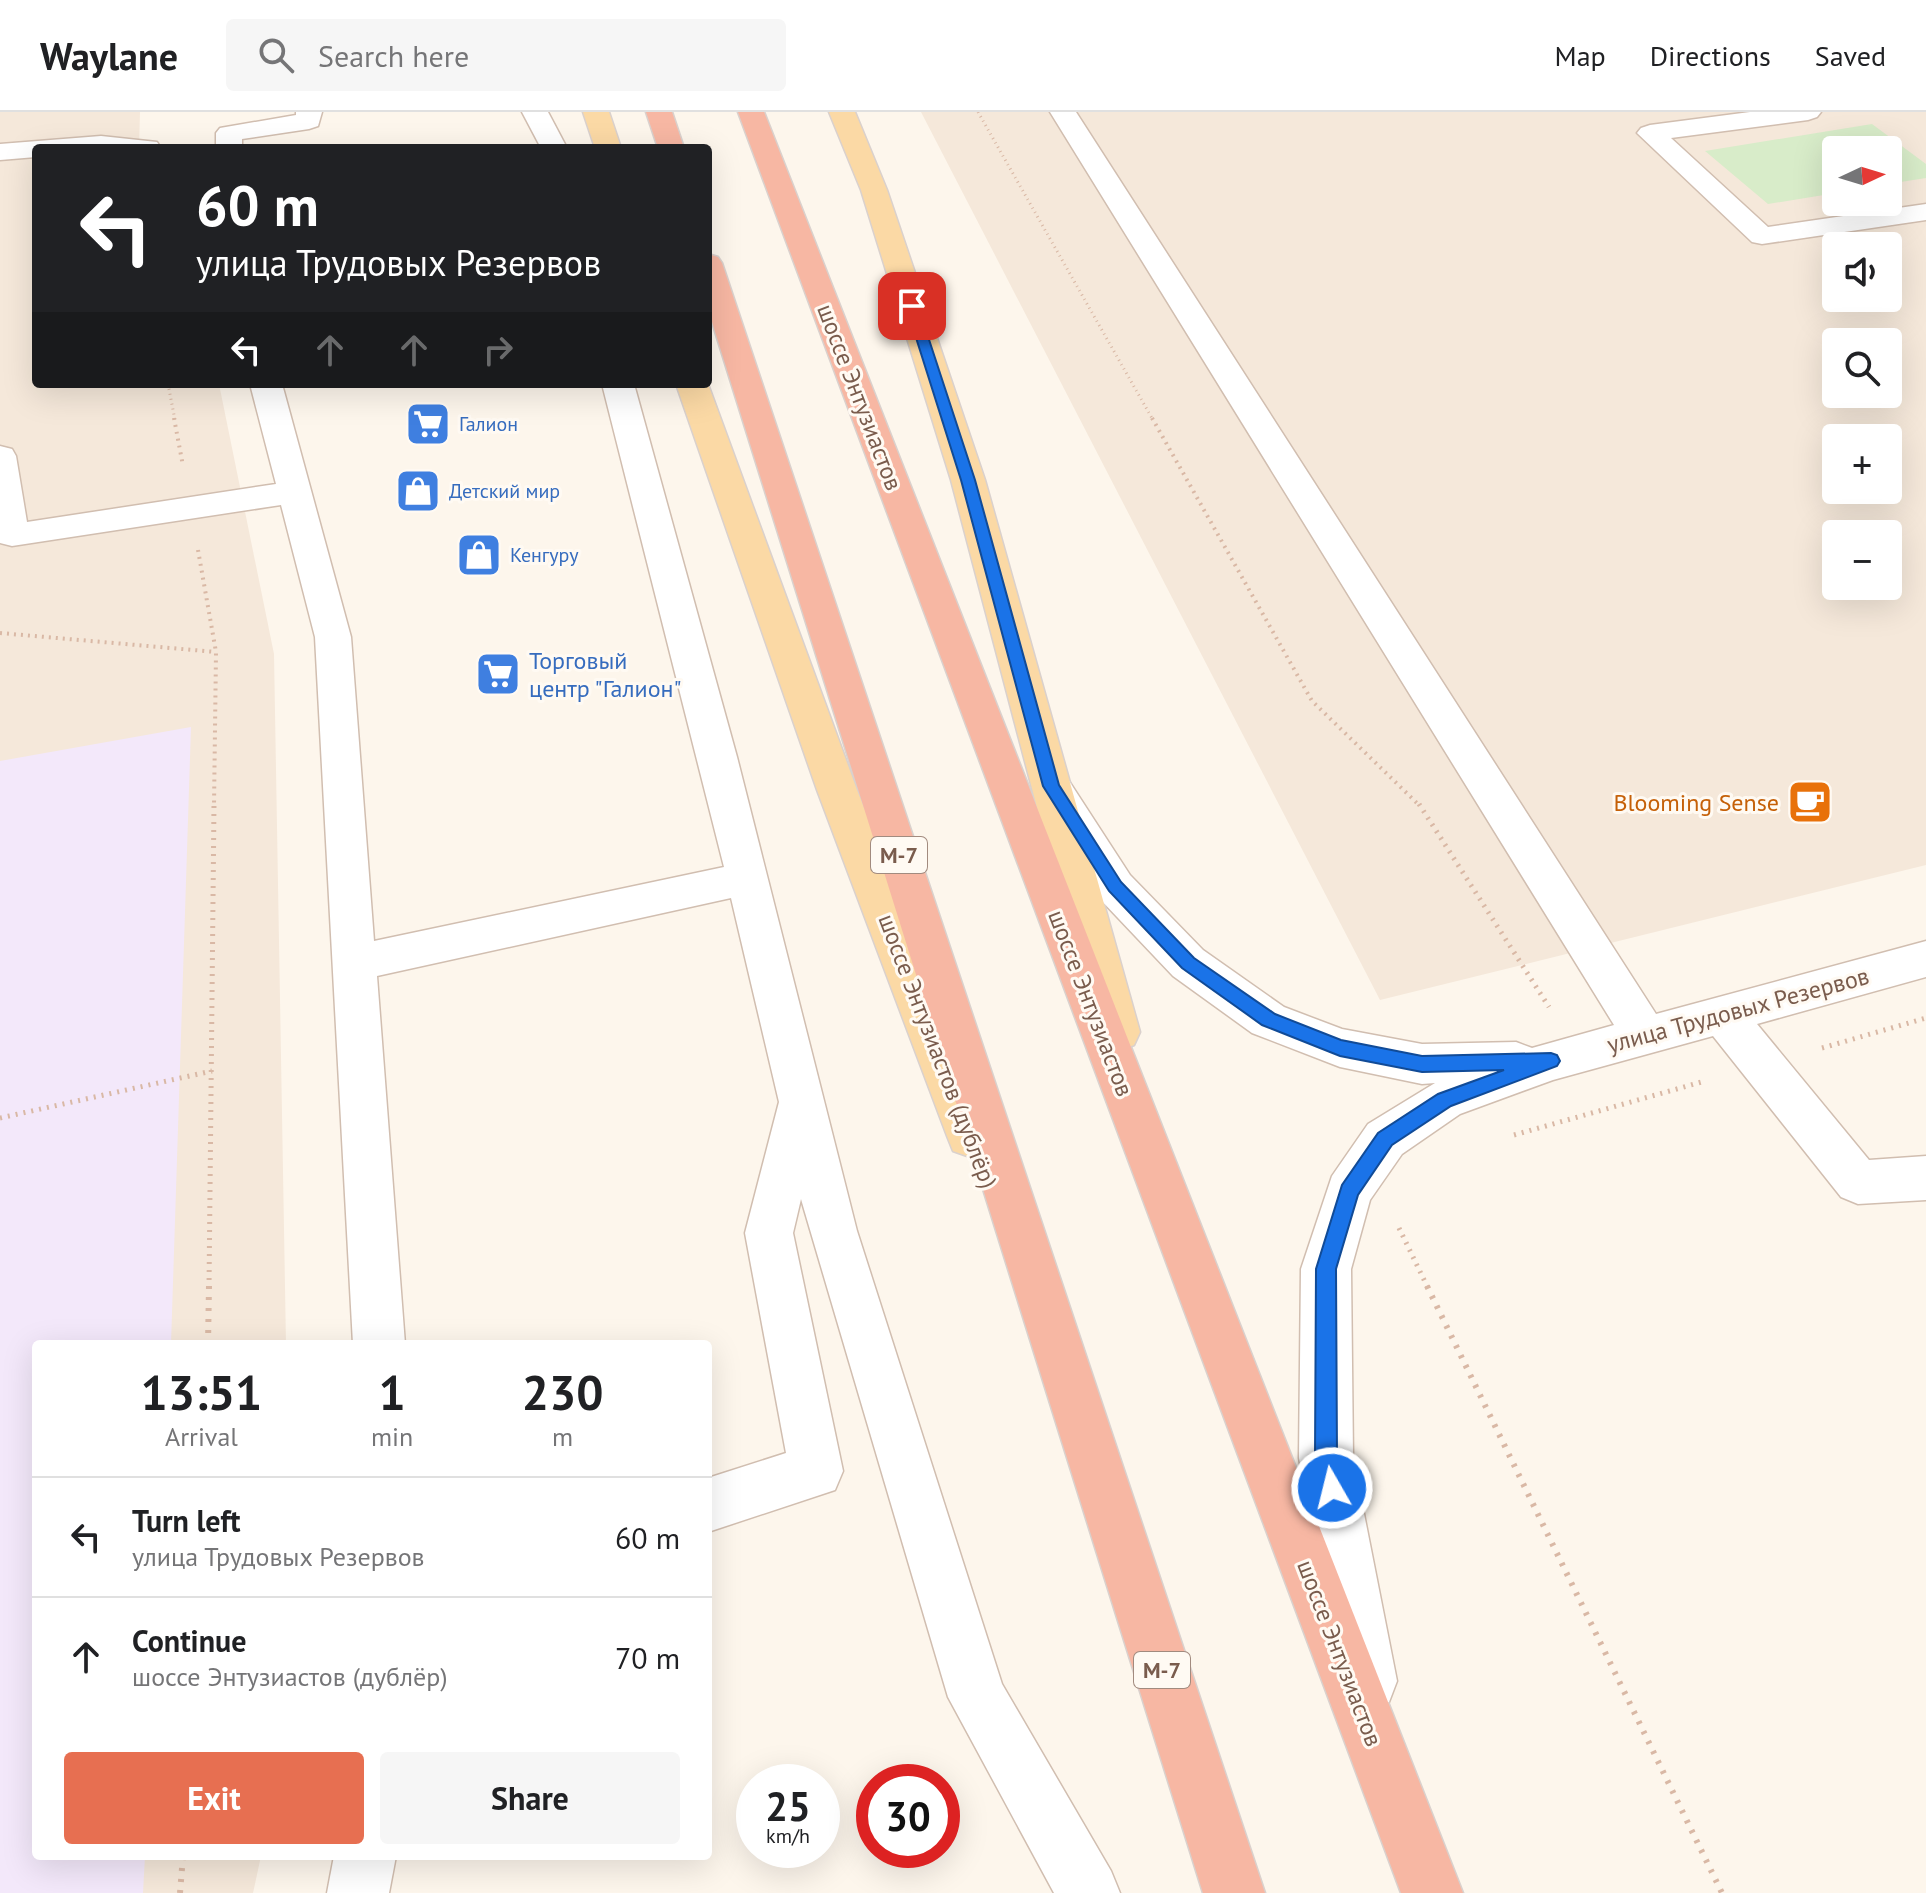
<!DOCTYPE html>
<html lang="en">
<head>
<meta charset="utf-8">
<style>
  :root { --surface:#fff; --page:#f6f6f6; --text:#202124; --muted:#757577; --line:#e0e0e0; --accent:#e76f51 }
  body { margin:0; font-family:"PT Sans",sans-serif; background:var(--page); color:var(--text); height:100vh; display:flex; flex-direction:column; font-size:30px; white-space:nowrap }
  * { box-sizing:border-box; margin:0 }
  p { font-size:26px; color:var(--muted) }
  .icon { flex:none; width:44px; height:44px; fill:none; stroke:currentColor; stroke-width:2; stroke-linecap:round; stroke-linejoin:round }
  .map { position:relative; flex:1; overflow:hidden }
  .panel { position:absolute; left:32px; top:1228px; width:680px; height:520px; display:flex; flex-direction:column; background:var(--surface); border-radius:8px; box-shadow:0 8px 32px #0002 }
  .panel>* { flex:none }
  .top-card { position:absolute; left:32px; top:32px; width:680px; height:244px; border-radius:8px; box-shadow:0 8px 32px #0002; background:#202124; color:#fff; overflow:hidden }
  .needle { width:52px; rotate:86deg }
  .controls { position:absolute; left:1822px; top:24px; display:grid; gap:16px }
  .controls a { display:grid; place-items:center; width:80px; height:80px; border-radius:8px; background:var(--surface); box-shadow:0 8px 32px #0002; font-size:40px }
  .speed { position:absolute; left:736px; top:1652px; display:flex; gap:16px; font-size:40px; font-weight:700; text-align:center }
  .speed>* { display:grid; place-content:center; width:104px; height:104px; border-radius:50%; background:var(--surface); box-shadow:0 8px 32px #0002; line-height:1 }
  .speed small { font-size:20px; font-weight:400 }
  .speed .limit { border:12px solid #d22; background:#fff; color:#111 }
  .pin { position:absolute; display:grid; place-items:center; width:68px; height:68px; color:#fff; margin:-34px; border-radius:16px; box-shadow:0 4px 12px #0006 }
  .me { position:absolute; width:88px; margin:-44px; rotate:352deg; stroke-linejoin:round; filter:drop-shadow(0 0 6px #0008) }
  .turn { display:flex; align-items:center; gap:28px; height:168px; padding:0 32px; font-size:36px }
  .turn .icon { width:104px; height:104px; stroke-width:2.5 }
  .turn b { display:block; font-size:56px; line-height:68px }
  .lanes { display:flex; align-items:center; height:76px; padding:0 32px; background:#0003; justify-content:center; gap:40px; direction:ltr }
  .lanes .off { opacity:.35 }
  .eta { display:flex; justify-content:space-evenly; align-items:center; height:136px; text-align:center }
  .eta b { font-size:48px; font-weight:700; line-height:56px }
  .primary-button { display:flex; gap:16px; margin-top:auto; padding:16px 32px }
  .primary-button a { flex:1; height:92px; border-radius:8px; background:var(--accent); color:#fff; font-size:32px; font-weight:700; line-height:92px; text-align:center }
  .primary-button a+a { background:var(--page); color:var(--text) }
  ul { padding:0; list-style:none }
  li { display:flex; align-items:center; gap:24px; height:120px; padding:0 32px; border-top:2px solid var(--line) }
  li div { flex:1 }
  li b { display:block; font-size:30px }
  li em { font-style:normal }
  header { display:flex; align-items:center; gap:48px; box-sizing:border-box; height:112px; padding:0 40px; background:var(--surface); border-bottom:2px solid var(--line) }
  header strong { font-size:38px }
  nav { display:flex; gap:44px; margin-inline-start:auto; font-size:28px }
  .search { width:560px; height:72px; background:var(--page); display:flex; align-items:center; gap:20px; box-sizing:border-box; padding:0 28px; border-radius:8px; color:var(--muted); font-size:30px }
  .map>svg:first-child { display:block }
  .residential { fill:#f5e8da; fill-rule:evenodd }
  .education { fill:#f3e8fa }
  .green { fill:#d8ecc9 }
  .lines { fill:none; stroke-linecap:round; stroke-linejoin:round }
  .minor-casing { stroke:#d1beb0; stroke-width:3 }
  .major-casing { stroke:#dad1cd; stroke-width:3 }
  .highway-casing { stroke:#dad1cd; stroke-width:3 }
  .path-far3 { stroke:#d9b8a5; stroke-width:3; stroke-dasharray:1 4; stroke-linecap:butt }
  .path-far2 { stroke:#d9b8a5; stroke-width:4; stroke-dasharray:2 5; stroke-linecap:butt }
  .path-far1 { stroke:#d9b8a5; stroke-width:5; stroke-dasharray:2 6; stroke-linecap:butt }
  .path { stroke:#d9b8a5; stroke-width:6; stroke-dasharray:3 8; stroke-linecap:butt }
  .minor { fill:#fff; fill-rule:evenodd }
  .major { fill:#fbd9a5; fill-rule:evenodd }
  .highway { fill:#f7b7a3; fill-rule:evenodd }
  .route { fill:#1a73e8; stroke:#114b97; stroke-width:2 }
  .labels { text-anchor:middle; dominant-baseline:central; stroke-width:6; stroke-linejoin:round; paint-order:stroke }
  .far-shop-label { font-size:20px; fill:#366cbe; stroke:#fffaf3; text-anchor:start }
  .shield { fill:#fffaf3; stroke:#a28b7f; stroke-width:2 }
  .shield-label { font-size:22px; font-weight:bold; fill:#7a5c4d }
  .street-label { font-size:24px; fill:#7a5c4d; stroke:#fffaf3 }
  .shop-label { font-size:24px; fill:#366cbe; stroke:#fffaf3; text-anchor:start }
  .food-label { font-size:24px; fill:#c56008; stroke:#fffaf3; text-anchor:end }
</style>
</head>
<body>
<header>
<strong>Waylane</strong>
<div class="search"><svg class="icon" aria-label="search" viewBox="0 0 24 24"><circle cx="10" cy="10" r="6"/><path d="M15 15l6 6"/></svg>Search here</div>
<nav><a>Map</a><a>Directions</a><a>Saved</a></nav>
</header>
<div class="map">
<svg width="1926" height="1781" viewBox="0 0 1926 1781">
  <rect width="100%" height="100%" fill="#fdf6ec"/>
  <g class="residential">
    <path d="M 0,0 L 140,0 L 139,36 L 36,36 L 36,272 L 219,272 L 274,542 L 286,1232 L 36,1232 L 36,1744 L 261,1744 L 253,1781 L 0,1781 Z"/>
    <path d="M 921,0 L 1926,0 L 1926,753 L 1380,888 ZM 1836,38 L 1888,38 L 1888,90 L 1836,90 ZM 1836,134 L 1888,134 L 1888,186 L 1836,186 ZM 1836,230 L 1888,230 L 1888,282 L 1836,282 ZM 1836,326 L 1888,326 L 1888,378 L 1836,378 ZM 1836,422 L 1888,422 L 1888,474 L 1836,474 Z"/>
  </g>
  <path class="education" d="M 191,615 L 171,1232 L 36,1232 L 36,1744 L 145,1744 L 143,1781 L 0,1781 L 0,649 Z"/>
  <path class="green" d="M 1872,12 L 1926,52 L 1926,66 L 1888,72 L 1888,38 L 1836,38 L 1836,81 L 1768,92 L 1705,39 Z"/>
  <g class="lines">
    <g class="minor-casing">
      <g id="minor">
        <path d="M 296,0 L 322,0 L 318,14 L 309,17 L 242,27 L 242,36 L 216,36 L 216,21 L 220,16 L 296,3 Z"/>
        <path d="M 522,0 L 548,0 L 567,36 L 541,36 Z"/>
        <path d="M 1050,0 L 1076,0 L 1656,902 L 1926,829 L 1926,865 L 1757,912 L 1869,1048 L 1926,1044 L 1926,1088 L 1858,1092 L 1841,1085 L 1713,924 L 1553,968 L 1460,1002 L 1402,1042 L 1370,1088 L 1351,1157 L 1353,1346 L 1397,1569 L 1389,1590 L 1368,1598 L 1347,1590 L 1339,1569 L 1299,1346 L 1301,1157 L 1332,1064 L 1368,1012 L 1435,971 L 1422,972 L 1340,955 L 1252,921 L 1173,864 L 1100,787 L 1035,680 L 1041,669 L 1055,665 L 1069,669 L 1130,763 L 1203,838 L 1284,895 L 1342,917 L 1422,932 L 1516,930 L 1532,936 L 1614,913 Z"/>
        <path d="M 1750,0 L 1821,0 L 1817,5 L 1808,8 L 1671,26 L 1768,115 L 1926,92 L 1926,108 L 1762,132 L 1752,130 L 1637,21 L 1641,16 L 1650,13 Z"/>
        <path d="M 101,24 L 157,30 L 161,36 L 36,36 L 36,45 L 0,48 L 0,32 Z"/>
        <path d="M 250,272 L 282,272 L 351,525 L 374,829 L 724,755 L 602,272 L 634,272 L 737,645 L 857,1119 L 1002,1572 L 1111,1759 L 1120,1781 L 1054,1781 L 948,1585 L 801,1087 L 793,1121 L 843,1359 L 835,1378 L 708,1420 L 708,1366 L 786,1341 L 745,1121 L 779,990 L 731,786 L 377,864 L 405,1232 L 353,1232 L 315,525 L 281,393 L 12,434 L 0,431 L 0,334 L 12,337 L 16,344 L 27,410 L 276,372 Z"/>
        <path d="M 334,1744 L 396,1744 L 389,1781 L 327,1781 Z"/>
      </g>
    </g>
    <g class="major-casing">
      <g id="major">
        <path d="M 583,0 L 609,0 L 621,36 L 595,36 Z"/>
        <path d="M 829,0 L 855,0 L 887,78 L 985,368 L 1140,920 L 1134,933 L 1118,939 L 1102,933 L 1096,920 L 951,368 L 861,78 Z"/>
        <path d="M 676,272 L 708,272 L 857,678 L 993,1024 L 987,1039 L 970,1045 L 953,1039 L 947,1024 L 817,678 Z"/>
      </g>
    </g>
    <g class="highway-casing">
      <g id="highway">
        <path d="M 646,0 L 672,0 L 684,36 L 658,36 Z"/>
        <path d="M 738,0 L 764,0 L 1463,1781 L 1401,1781 Z"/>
        <path d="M 708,142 L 718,145 L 722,151 L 1265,1781 L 1203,1781 L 708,197 Z"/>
      </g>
    </g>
    <g class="path-far3">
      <path d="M 978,0 L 1153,308"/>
      <path d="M 168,272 L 175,308"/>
    </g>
    <g class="path-far2">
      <path d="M 174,306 L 183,354"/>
      <path d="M 1152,306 L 1312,589 L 1420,694"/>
      <path d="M 198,438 L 216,540 L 214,694"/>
      <path d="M 0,521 L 216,540"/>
    </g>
    <g class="path-far1">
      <path d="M 1419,692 L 1549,895"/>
      <path d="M 1822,936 L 1926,906"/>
      <path d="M 0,1006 L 212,959"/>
      <path d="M 1514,1023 L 1705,969"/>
      <path d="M 1399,1116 L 1428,1176"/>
      <path d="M 209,1176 L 214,692"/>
    </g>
    <g class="path">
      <path d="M 1427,1174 L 1722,1781"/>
      <path d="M 208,1232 L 209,1174"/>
      <path d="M 180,1781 L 183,1744"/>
    </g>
    <use href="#minor" class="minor"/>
    <use href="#major" class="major"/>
    <use href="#highway" class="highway"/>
  </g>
  <path class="route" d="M 907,191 L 918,194 L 975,368 L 1059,673 L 1121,770 L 1194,846 L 1275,902 L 1341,928 L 1422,944 L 1551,941 L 1557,943 L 1560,949 L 1557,954 L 1451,994 L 1392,1033 L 1358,1083 L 1336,1157 L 1337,1346 L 1343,1376 L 1340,1384 L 1332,1388 L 1324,1384 L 1315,1346 L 1316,1157 L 1342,1073 L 1378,1021 L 1438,982 L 1504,958 L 1422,960 L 1340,944 L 1262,913 L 1182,856 L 1109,779 L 1043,674 L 961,368 L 906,194 Z"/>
  <defs>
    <g id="supermarket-square" transform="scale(2.3)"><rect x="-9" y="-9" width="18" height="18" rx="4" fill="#3f7fe0" stroke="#fffaf3"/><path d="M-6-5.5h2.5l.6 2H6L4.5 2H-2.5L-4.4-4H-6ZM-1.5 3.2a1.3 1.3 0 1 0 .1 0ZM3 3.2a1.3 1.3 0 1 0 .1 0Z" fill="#fff"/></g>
    <g id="shop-square" transform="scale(2.3)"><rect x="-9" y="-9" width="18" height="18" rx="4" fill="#3f7fe0" stroke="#fffaf3"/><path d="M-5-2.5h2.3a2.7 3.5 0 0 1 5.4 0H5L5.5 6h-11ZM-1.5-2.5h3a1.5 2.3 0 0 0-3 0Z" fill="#fff"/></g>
    <g id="cafe-square" transform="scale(2.3)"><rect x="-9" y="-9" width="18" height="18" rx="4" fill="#e8710a" stroke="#fffaf3"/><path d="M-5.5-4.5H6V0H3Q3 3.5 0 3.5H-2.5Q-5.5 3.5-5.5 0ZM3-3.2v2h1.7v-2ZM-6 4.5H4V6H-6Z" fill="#fff"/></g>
  </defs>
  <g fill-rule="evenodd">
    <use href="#supermarket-square" x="428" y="312"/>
    <use href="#shop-square" x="418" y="379"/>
    <use href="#shop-square" x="479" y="443"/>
    <use href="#supermarket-square" x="498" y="562"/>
    <use href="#cafe-square" x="1810" y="690"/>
  </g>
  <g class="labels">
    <g class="far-shop-label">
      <text x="459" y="312">Галион</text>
      <text x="449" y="379">Детский мир</text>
      <text x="510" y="443">Кенгуру</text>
    </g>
    <g class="shield">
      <rect x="871" y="725" width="56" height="36" rx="6"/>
      <rect x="1134" y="1540" width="56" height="36" rx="6"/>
    </g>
    <g class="shield-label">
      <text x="899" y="743">М-7</text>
      <text x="1162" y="1558">М-7</text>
    </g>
    <g class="street-label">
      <text transform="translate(860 285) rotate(69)">шоссе Энтузиастов</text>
      <text transform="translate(1091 891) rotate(69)">шоссе Энтузиастов</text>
      <text transform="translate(1738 898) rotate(-15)">улица Трудовых Резервов</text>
      <text transform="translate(938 939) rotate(69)">шоссе Энтузиастов (дублёр)</text>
      <text transform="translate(1340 1541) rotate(69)">шоссе Энтузиастов</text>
    </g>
    <g class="shop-label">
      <text x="529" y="548">Торговый<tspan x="529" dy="28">центр "Галион"</tspan></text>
    </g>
    <g class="food-label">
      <text x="1779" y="690">Blooming Sense</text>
    </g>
  </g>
</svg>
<div class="controls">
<a><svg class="needle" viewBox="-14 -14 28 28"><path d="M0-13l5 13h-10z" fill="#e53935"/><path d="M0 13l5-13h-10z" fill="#757577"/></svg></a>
<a><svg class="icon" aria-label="sound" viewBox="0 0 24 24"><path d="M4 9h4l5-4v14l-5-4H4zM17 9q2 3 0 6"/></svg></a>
<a><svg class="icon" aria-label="search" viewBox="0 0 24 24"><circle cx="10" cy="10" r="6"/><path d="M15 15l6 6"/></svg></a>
<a>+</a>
<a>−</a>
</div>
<div class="speed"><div>25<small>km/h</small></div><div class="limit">30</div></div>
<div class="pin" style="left:912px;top:194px;background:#d93025"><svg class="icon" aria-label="arrive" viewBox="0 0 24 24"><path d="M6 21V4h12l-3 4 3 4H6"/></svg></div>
<svg class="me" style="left:1332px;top:1376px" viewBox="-20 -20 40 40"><circle r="17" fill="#1a73e8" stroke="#fff" stroke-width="3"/><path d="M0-11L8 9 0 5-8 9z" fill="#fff"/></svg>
<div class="top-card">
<div class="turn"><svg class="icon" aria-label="left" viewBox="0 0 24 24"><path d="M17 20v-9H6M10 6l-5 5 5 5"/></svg><div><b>60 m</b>улица Трудовых Резервов</div></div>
<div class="lanes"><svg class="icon" aria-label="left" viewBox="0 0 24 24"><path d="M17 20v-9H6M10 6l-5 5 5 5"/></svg><svg class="icon off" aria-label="ahead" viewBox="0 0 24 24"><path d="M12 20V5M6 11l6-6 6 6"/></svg><svg class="icon off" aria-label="ahead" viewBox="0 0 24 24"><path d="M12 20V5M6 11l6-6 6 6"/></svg><svg class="icon off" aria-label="right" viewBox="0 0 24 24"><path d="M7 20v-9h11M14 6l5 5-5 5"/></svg></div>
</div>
<section class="panel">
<div class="eta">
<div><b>13:51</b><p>Arrival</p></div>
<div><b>1</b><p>min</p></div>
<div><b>230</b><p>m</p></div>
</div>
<ul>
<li><svg class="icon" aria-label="left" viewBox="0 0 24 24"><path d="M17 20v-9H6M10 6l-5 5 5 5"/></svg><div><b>Turn left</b><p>улица Трудовых Резервов</p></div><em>60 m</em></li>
<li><svg class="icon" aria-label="ahead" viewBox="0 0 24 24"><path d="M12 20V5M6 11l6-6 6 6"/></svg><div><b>Continue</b><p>шоссе Энтузиастов (дублёр)</p></div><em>70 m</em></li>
</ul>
<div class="primary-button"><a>Exit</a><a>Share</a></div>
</section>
</div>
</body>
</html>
